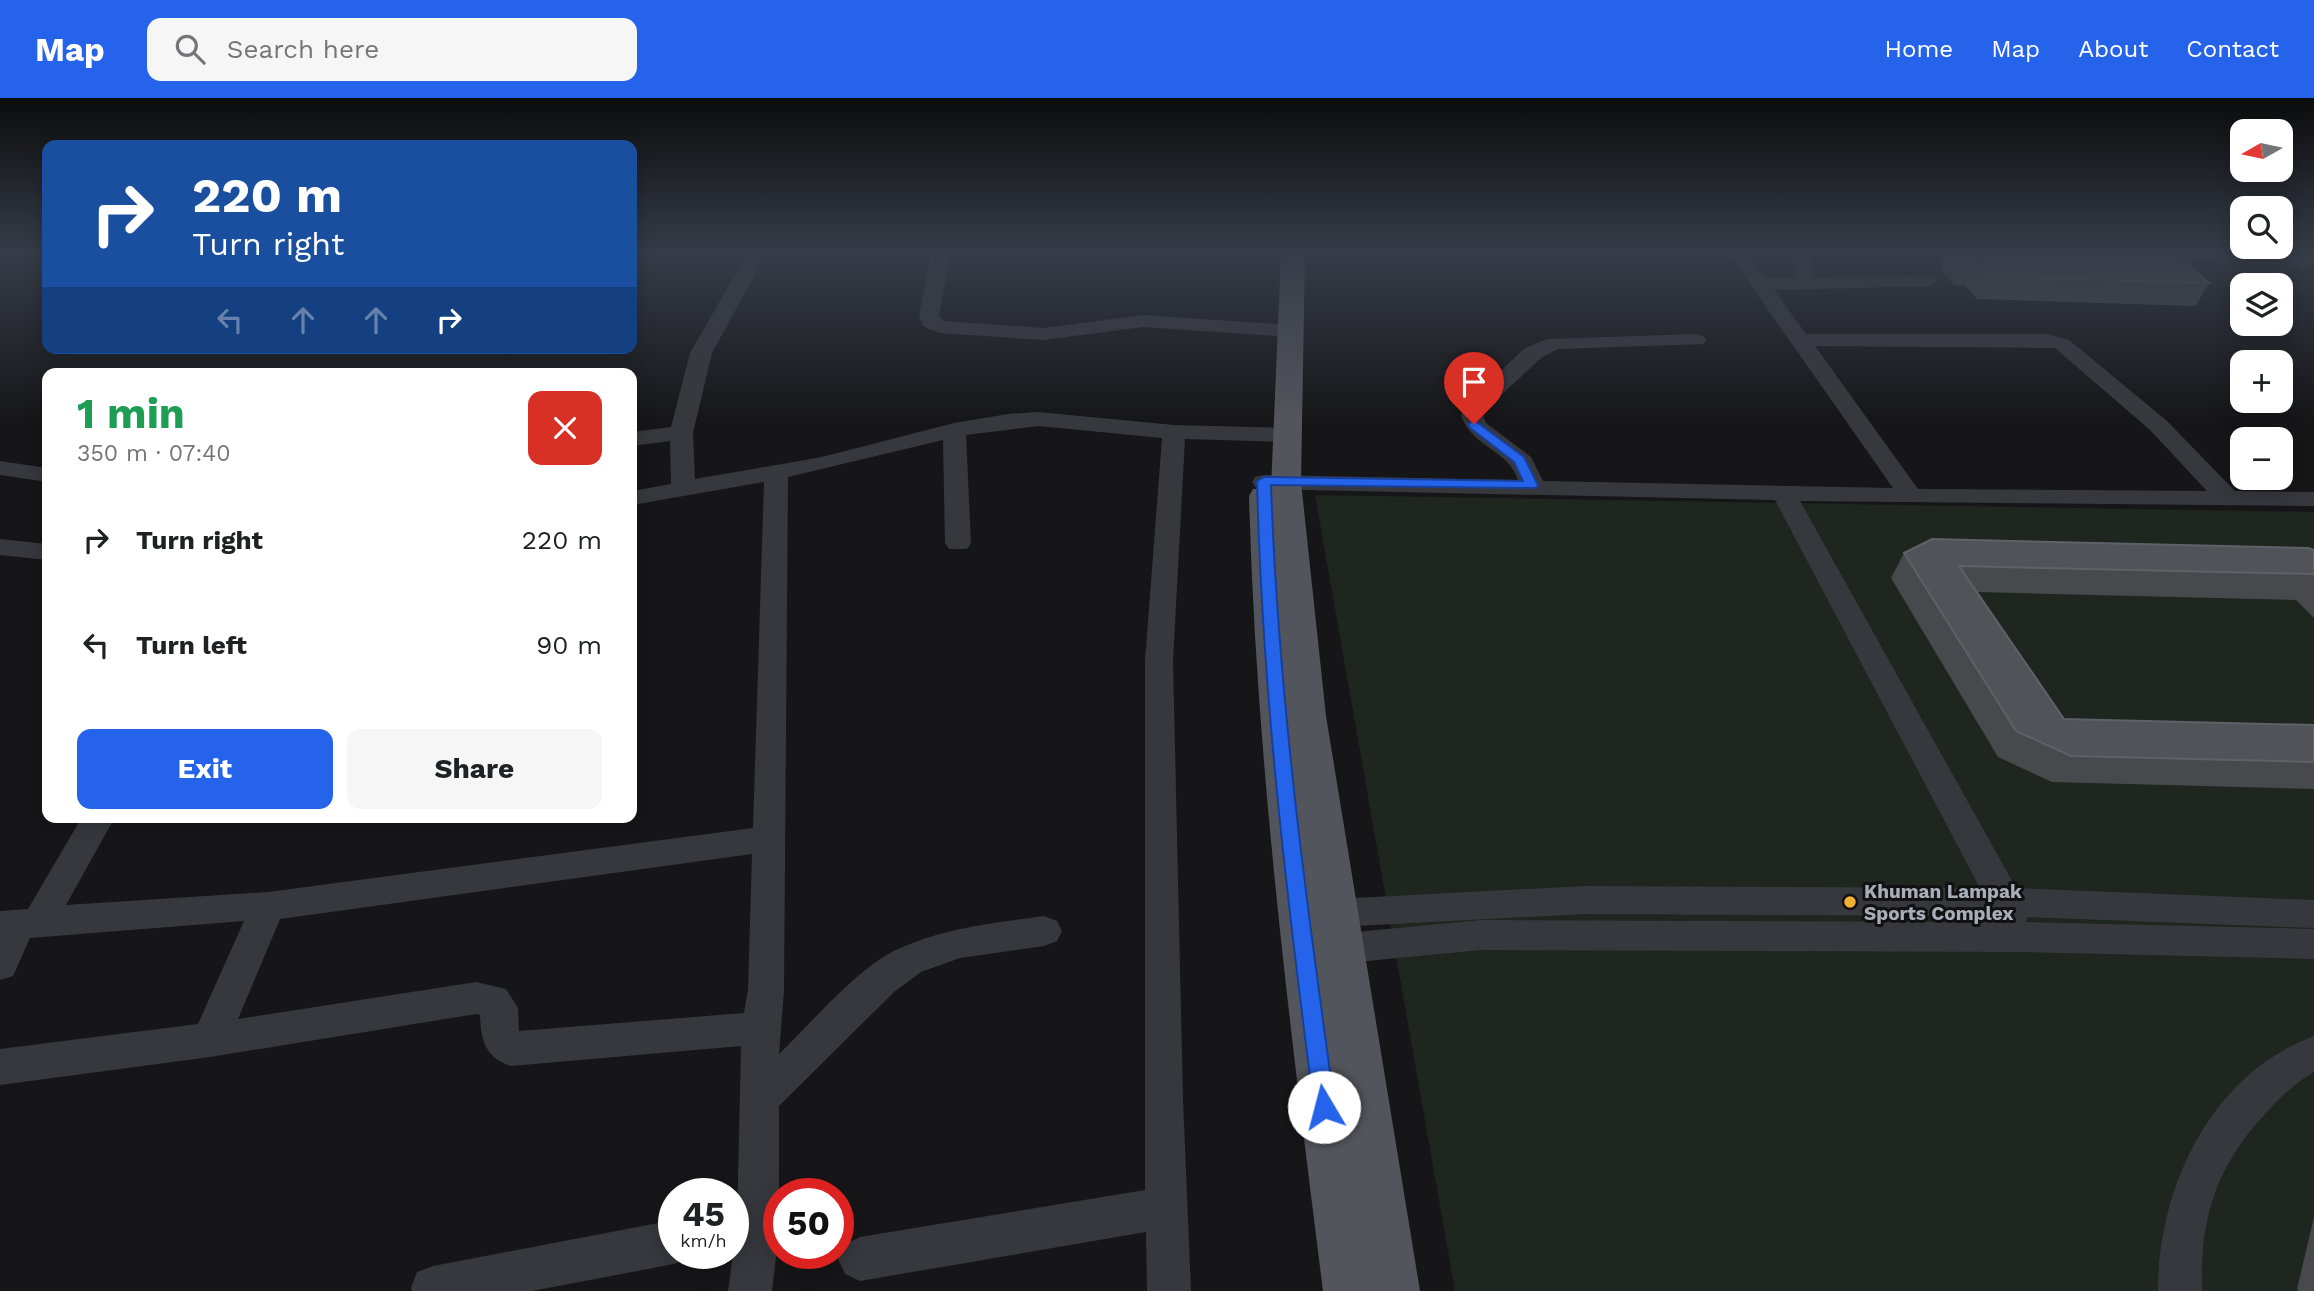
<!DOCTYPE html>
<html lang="en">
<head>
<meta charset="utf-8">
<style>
  :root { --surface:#fff; --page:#f6f6f6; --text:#202124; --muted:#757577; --accent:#2563eb }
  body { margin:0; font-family:"Work Sans",sans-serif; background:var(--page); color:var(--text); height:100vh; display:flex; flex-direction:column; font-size:26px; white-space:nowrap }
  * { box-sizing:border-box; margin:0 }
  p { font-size:23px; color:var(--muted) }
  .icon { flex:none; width:38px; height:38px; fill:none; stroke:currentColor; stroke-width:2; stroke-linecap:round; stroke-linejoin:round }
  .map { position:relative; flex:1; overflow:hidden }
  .panel { position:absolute; left:42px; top:270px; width:595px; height:455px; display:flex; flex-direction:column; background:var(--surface); border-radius:14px; box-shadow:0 4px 18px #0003 }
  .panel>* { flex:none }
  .banner { position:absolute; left:42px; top:42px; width:595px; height:214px; border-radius:14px; box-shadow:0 4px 18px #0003; background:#1a4fa0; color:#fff; overflow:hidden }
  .needle { width:46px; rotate:261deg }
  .controls { position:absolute; left:2230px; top:21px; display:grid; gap:14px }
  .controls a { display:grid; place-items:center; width:63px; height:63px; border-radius:14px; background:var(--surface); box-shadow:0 4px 18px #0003; font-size:35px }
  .speed { position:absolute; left:658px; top:1080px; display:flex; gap:14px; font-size:35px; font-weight:700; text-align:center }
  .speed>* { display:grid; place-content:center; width:91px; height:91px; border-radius:50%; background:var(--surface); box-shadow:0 4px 18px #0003; line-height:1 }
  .speed small { font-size:18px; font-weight:400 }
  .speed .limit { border:10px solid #d22; background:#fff; color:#111 }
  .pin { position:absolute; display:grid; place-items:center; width:60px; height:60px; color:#fff; margin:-72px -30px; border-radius:50% 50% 50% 0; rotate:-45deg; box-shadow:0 0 7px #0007 }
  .pin .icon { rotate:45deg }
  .me { position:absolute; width:77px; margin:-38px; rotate:352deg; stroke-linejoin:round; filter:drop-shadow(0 0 5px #0008) }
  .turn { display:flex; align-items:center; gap:24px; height:147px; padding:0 35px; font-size:32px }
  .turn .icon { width:91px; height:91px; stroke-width:2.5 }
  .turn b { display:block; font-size:49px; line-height:60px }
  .lanes { display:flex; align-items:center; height:66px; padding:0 35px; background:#0003; justify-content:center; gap:35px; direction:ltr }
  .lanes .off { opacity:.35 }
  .round { display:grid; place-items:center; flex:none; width:74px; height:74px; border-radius:14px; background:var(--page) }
  .summary { display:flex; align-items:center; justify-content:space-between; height:119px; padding:0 35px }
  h1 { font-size:42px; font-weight:700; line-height:52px; color:#1e9e55 }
  .primary-button { display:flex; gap:14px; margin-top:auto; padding:14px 35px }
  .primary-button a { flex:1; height:80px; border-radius:14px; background:var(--accent); color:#fff; font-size:28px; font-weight:700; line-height:80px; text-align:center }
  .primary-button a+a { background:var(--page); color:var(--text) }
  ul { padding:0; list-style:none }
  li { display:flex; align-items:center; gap:21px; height:105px; padding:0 35px }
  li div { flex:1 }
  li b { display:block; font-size:26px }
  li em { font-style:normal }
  header { display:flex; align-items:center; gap:42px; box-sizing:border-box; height:98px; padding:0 35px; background:var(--accent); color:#fff }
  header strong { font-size:33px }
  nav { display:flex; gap:38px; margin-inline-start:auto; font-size:24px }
  .search { width:490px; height:63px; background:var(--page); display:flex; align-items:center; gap:18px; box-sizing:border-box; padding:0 24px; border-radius:14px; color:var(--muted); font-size:26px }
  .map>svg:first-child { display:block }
  .green { fill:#1e261f }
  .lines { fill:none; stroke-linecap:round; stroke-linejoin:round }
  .minor { fill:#37383d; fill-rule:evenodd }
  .major { fill:#53555c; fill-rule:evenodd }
  .wall { fill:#47494d }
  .building { fill:#525359; stroke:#5f6168; stroke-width:2 }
  .route { fill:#2563eb; stroke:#184099; stroke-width:2 }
  .poi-dot { fill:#f2b134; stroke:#111113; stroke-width:2.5 }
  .labels { text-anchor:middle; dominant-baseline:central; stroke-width:6; stroke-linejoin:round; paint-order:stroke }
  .poi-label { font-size:19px; font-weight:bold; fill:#a8adb8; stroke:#111113; text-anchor:start }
</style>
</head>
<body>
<header>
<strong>Map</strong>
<div class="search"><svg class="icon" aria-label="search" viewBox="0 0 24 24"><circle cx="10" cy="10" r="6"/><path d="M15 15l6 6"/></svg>Search here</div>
<nav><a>Home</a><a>Map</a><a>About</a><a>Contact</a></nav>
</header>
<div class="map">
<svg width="2314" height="1193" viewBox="0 0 2314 1193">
  <rect width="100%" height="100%" fill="#161618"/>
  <path class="green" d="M 1315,397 L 2314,414 L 2314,1193 L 1455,1193 Z"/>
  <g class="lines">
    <g class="minor">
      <path d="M 747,156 L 766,156 L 712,255 L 693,335 L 695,381 L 822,359 L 954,325 L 1008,316 L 1038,314 L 1174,327 L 1287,330 L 1295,332 L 1299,337 L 1295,342 L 1287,344 L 1185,341 L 1173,563 L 1183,1001 L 1191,1193 L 1147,1193 L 1146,1134 L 860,1183 L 845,1176 L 838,1161 L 845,1146 L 860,1139 L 1145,1092 L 1145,563 L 1162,340 L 1038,328 L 966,337 L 971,445 L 967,451 L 949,451 L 945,445 L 943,342 L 788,379 L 784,892 L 779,956 C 810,926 859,869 896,852 C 943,830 994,825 1044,818 L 1057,823 L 1062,833 L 1057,843 L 1044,848 L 960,860 L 921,874 L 894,894 L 779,1008 L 779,1134 L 772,1193 L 728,1193 L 737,1128 L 741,948 L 511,968 C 485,959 481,943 480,917 L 476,916 L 210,959 L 0,987 L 0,951 L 198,926 L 244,823 L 30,840 L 13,878 L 0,882 L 0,813 L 28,811 L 82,719 L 115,719 L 66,807 L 268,794 L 753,730 L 764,384 L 632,407 L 632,393 L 671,386 L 670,343 L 632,348 L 632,334 L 671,329 L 690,255 ZM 752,756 L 748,892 L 744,915 L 519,933 L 518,910 L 506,891 L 476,884 L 238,921 L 280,821 Z"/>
      <path d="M 931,156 L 950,156 L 939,218 L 944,223 L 1043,230 L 1143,217 L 1290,227 L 1300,233 L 1290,239 L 1143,229 L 1043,242 L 939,235 L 923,228 L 919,218 Z"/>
      <path d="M 1729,156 L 1748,156 L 1765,180 L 1794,179 L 1792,156 L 1811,156 L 1814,179 L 1935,178 L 1938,182 L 1928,188 L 1774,192 L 1806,236 L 2048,236 L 2069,242 L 2166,322 L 2235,393 L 2314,394 L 2314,408 L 1800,403 L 2016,790 L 2314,802 L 2314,830 L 2028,819 L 2025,824 L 2314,831 L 2314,861 L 2025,854 L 1481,852 L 1325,867 L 1312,863 L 1307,852 L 1312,841 L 1325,837 L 1481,822 L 1998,824 L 1995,818 L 1585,816 L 1317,830 L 1305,826 L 1299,816 L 1305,806 L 1317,802 L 1585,788 L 1980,790 L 1775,402 L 1264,391 L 1255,389 L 1252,384 L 1255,379 L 1264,377 L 1518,382 C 1509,352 1471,349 1461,317 L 1469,303 L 1525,250 L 1547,241 L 1696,236 L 1703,238 L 1707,242 L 1703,246 L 1558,251 L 1541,260 L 1486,311 L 1483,317 L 1486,325 L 1531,359 L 1543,383 L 1893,390 ZM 1815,248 L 2055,250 L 2150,332 L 2207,393 L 1918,391 Z"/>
      <path d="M 2173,156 L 2314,157 L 2314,169 L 2182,162 Z"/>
      <path d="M 0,363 L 47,370 L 47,384 L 0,377 Z"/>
      <path d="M 0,441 L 47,446 L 47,462 L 0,457 Z"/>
      <path d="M 2314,938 L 2314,974 C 2295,985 2279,1000 2265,1016 C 2215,1070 2200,1121 2202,1193 L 2158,1193 C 2158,1089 2211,976 2314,938 Z"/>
      <path d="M 674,1122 L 674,1155 L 691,1155 L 689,1159 L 674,1166 L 532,1193 L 412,1193 L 411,1190 L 417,1174 L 433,1168 Z"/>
    </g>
    <path class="major" d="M 1281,156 L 1305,156 L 1301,384 L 1326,618 L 1420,1193 L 1323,1193 C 1290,929 1256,664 1249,398 L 1253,391 L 1271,391 Z"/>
  </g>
  <g class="wall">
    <path d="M 1940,156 L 2175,156 L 2209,185 L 2195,208 L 1977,201 L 1965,187 L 1954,187 L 1940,170 L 1943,162 L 1940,158 Z"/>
    <path d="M 2314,452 L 2314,520 L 2296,502 L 1977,494 L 2064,621 L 2314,627 L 2314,691 L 2052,684 L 1998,659 L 1891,480 L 1904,455 Z"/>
    <path d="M 2314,1119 L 2314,1193 L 2298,1193 L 2297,1191 Z"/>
  </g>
  <g class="building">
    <path d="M 1957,156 L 2175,156 L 2209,185 L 1988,179 L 1976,165 L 1964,164 Z"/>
    <path d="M 1932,441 L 2309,450 L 2314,452 L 2314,476 L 1959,468 L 2064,621 L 2314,627 L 2314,664 L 2071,658 L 2016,633 L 1904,455 Z"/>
  </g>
  <linearGradient id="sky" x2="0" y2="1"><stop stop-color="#0c0c0d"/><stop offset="0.48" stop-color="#363c48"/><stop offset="1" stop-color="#363c48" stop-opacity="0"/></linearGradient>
  <rect width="2314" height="323" fill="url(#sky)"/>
  <path class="route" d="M 1474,322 L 1524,359 L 1538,387 L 1536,390 L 1271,387 C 1278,595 1306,803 1335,1009 L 1332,1016 L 1324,1019 L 1317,1016 L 1314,1009 C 1287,802 1262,593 1257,383 L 1264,379 L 1523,383 L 1514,364 L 1469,329 L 1468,326 Z"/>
  <circle class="poi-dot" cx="1850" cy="804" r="7"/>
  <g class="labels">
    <g class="poi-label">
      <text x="1864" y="793">Khuman Lampak<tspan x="1864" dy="22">Sports Complex</tspan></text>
    </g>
  </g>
</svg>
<div class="controls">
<a><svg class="needle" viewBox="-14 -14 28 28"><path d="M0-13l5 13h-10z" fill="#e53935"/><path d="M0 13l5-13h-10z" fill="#757577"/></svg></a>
<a><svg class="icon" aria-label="search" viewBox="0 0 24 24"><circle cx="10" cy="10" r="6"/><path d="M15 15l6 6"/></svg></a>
<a><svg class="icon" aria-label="layers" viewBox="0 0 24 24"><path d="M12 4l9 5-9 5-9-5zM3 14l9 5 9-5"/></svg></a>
<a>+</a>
<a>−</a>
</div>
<div class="speed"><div>45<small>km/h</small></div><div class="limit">50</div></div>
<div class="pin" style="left:1474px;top:326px;background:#d93025"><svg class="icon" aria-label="arrive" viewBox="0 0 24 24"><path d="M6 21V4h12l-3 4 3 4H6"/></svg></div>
<svg class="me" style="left:1324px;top:1009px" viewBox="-20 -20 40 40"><circle r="19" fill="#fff"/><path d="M0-13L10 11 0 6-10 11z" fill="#2563eb"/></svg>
<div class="banner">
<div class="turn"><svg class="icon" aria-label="right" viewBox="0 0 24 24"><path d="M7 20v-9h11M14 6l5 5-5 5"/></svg><div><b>220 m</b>Turn right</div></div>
<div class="lanes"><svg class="icon off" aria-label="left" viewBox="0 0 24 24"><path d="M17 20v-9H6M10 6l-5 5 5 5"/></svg><svg class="icon off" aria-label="ahead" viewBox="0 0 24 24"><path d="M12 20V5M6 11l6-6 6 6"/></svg><svg class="icon off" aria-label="ahead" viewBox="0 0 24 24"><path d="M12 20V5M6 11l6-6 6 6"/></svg><svg class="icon" aria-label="right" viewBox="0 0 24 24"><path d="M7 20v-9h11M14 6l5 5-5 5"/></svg></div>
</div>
<section class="panel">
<div class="summary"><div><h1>1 min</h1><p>350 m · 07:40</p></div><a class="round" style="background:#d93025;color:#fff"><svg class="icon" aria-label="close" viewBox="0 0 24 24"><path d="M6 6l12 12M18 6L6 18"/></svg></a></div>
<ul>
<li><svg class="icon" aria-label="right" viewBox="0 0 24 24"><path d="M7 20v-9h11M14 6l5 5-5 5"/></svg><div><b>Turn right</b></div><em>220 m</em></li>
<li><svg class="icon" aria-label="left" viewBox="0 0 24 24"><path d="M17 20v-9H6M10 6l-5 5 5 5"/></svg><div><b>Turn left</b></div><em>90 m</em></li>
</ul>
<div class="primary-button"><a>Exit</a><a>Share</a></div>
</section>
</div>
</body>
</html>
